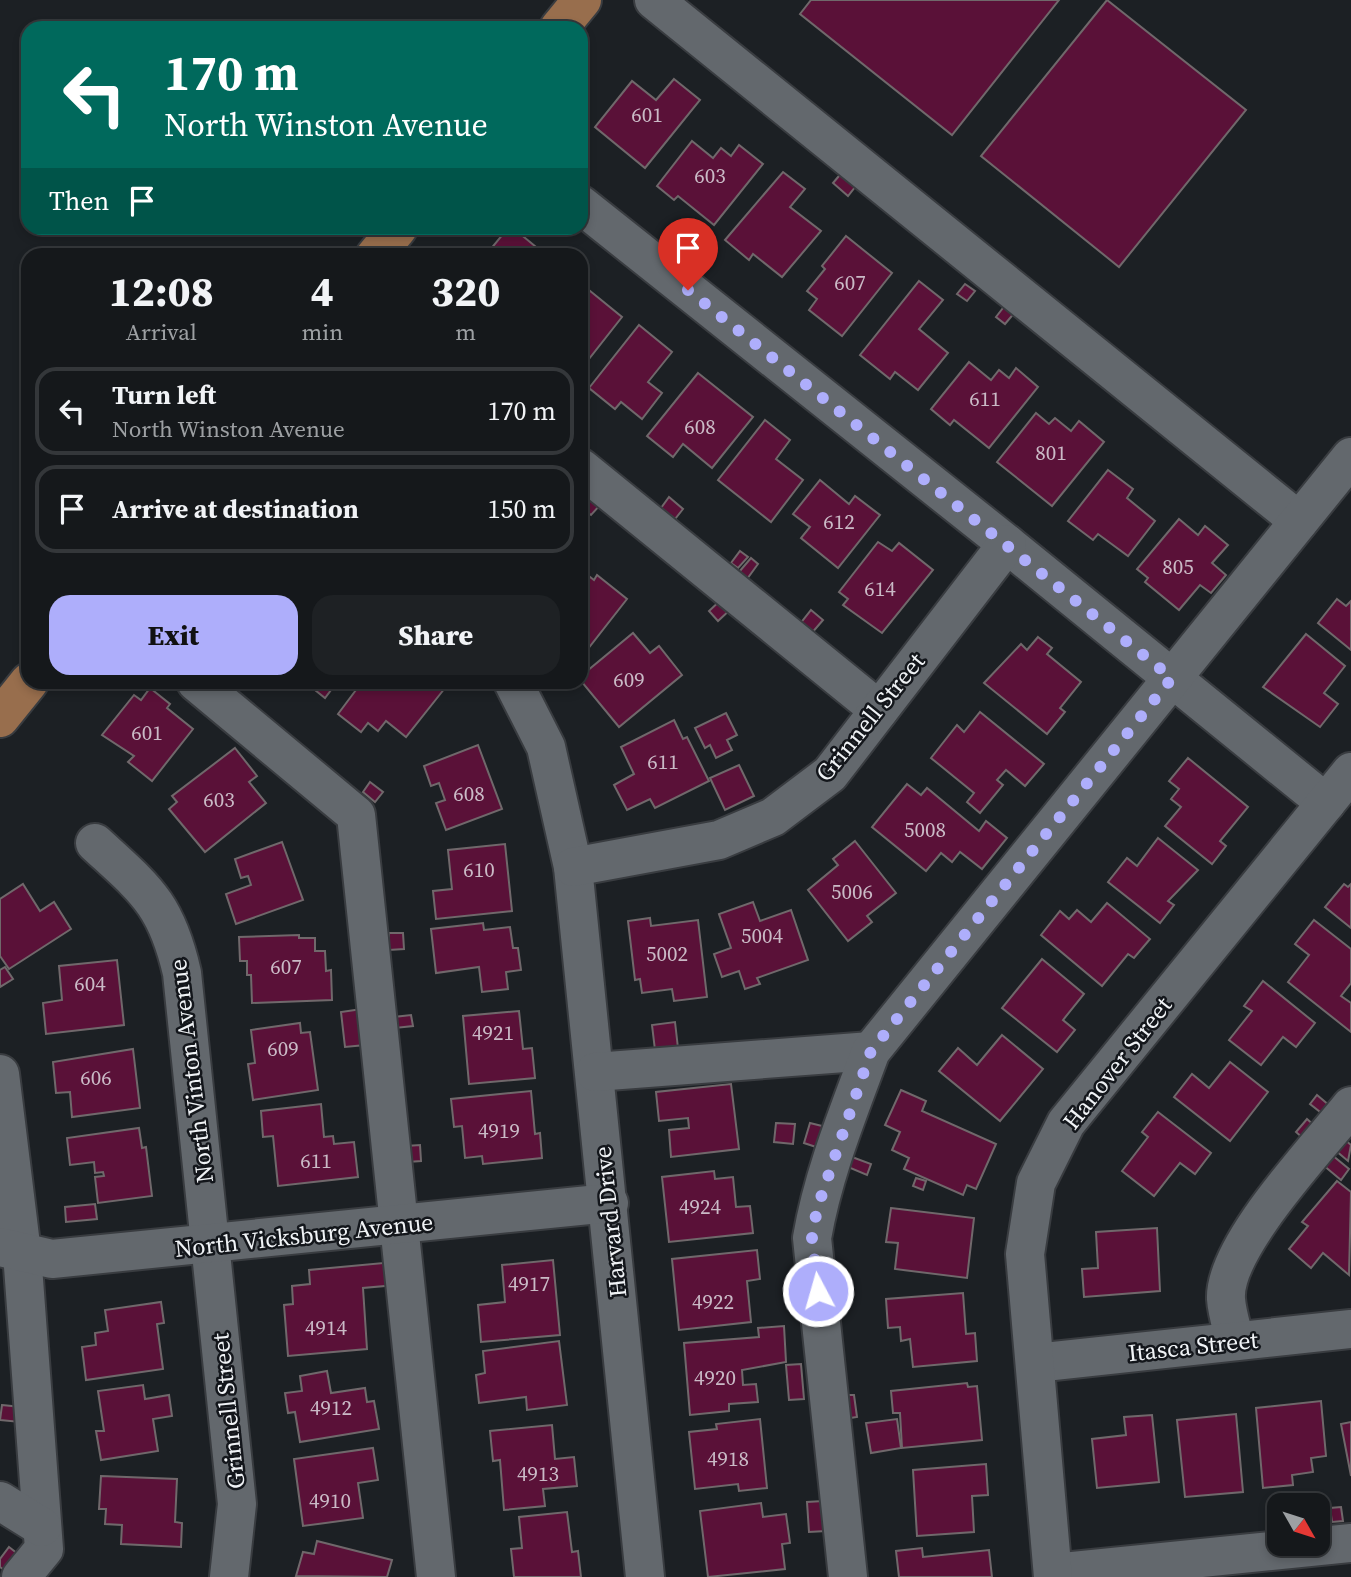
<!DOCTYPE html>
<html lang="en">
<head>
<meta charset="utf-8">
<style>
  :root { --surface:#15181b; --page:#1e2124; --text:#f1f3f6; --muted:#9da0a3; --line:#34373a; --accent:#aeaefb }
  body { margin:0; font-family:"Source Serif 4",serif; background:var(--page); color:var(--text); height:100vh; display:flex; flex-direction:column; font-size:26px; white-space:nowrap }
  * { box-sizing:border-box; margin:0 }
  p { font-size:23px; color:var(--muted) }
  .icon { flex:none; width:38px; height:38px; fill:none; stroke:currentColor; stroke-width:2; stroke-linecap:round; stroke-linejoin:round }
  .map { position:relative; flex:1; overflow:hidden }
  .sheet { position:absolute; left:21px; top:248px; width:567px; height:441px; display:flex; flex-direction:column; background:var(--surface); border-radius:21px; box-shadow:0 4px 10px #0003,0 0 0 2px var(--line) }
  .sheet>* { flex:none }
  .banner { position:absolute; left:21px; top:21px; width:567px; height:214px; border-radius:21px; box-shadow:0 4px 10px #0003,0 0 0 2px var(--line); background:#00695c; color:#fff; overflow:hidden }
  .needle { width:46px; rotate:129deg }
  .buttons { position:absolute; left:1267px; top:1493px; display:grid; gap:14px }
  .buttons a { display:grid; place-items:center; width:63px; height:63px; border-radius:14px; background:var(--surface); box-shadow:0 4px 10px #0003,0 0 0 2px var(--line); font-size:35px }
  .pin { position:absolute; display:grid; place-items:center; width:60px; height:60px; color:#fff; margin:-72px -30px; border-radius:50% 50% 50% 0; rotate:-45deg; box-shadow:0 0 7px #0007 }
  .pin .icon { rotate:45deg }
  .me { position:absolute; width:77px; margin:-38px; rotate:354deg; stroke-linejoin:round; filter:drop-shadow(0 0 5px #0008) }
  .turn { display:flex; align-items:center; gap:24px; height:147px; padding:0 28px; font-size:32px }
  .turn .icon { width:91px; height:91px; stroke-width:2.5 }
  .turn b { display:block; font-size:49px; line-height:60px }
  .then { display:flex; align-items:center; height:66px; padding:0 28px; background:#0003; gap:14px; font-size:26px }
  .eta { display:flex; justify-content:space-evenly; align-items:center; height:119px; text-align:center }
  .eta b { font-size:42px; font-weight:800; line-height:49px }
  .button { display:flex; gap:14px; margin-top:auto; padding:14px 28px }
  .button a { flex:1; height:80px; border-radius:21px; background:var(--accent); color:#111; font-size:28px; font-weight:800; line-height:80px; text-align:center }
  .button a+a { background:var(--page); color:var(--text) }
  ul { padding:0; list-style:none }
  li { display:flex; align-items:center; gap:21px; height:88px; margin:0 14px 10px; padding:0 14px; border:4px solid var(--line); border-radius:21px }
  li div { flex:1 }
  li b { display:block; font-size:26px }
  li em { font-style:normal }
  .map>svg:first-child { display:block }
  .building { fill:#5a1138; stroke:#70686b; stroke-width:2 }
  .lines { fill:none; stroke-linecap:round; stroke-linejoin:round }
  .minor-casing { stroke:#393c40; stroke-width:42 }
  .major-casing { stroke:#393c40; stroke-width:42 }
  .minor { stroke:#63686d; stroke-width:38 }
  .major { stroke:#986e4d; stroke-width:38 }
  .route { stroke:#aeaefb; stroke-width:12; stroke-dasharray:0 21.6 }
  .labels { text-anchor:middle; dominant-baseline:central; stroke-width:5; stroke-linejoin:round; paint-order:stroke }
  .number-label { font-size:21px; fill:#cabac6 }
  .street-label { font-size:24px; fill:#f0f3f6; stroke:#13161b }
</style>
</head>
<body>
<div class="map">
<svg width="1351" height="1577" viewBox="0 0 1351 1577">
  <rect width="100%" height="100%" fill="#1c2024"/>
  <g class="building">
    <path d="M 811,0 L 1059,0 L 952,135 L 800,14 Z"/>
    <path d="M 1107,0 L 1246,110 L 1119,267 L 981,156 Z"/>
    <path d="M 674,79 L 700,100 L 645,168 L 595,127 L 632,81 L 656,100 Z"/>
    <path d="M 692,141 L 713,158 L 721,148 L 731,156 L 739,145 L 763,164 L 714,225 L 678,196 L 674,200 L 657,186 Z"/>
    <path d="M 844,170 L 859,182 L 848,196 L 833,183 Z"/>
    <path d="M 783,172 L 805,189 L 790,207 L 821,231 L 782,277 L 753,254 L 749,260 L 725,240 Z"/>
    <path d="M 508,228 L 513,228 L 547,256 L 485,256 Z"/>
    <path d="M 846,236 L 892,273 L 842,336 L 809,310 L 817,299 L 807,291 L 825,269 L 822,266 Z"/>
    <path d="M 919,281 L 943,300 L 919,329 L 948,353 L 918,390 L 895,372 L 890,379 L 860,355 Z"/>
    <path d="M 965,284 L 975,291 L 967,301 L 957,294 Z"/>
    <path d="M 584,286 L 622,317 L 581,369 L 581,290 Z"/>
    <path d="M 1006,304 L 1016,311 L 1005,324 L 996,317 Z"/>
    <path d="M 639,325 L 672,352 L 648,382 L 662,393 L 642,419 L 621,402 L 615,409 L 589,388 Z"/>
    <path d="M 969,362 L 991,380 L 999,370 L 1009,378 L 1016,368 L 1038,387 L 989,448 L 954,420 L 950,425 L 931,409 Z"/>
    <path d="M 698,373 L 753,417 L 712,468 L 683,444 L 673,457 L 647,436 Z"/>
    <path d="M 1036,413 L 1049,424 L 1055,418 L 1071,431 L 1079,421 L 1104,442 L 1052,506 L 997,462 Z"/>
    <path d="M 765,420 L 790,440 L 776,459 L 803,480 L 771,522 L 718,480 Z"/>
    <path d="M 1108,470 L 1133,489 L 1127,498 L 1155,521 L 1128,556 L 1098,534 L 1093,540 L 1068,521 Z"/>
    <path d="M 820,480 L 849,504 L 855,496 L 880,515 L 838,568 L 801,538 L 810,527 L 793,514 Z"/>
    <path d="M 584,491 L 601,504 L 591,515 L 581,507 Z"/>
    <path d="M 669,497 L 683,509 L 675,519 L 661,508 Z"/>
    <path d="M 1179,519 L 1198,535 L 1205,526 L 1228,545 L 1212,563 L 1226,575 L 1211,593 L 1200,585 L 1179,610 L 1145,582 L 1148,578 L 1137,569 Z"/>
    <path d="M 878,542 L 892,551 L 899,543 L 933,570 L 882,633 L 843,605 L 848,599 L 839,592 Z"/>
    <path d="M 740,551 L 748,557 L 738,568 L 731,563 Z"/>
    <path d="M 751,558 L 758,564 L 747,579 L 739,572 Z"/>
    <path d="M 581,570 L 594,580 L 597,575 L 627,599 L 587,650 L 581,645 Z"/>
    <path d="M 723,598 L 732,608 L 718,621 L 709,611 Z"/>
    <path d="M 1337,599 L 1346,606 L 1351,601 L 1351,650 L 1318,623 Z"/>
    <path d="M 811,610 L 823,620 L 811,634 L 800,624 Z"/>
    <path d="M 633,633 L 650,653 L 659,646 L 682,675 L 619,727 L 581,681 L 581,676 Z"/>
    <path d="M 1306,634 L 1345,666 L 1324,693 L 1338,704 L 1320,727 L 1263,687 Z"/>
    <path d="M 1038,637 L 1052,648 L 1047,654 L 1081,682 L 1060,708 L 1065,712 L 1047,734 L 984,683 L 1021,644 L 1027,650 Z"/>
    <path d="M 305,682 L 337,682 L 325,698 Z"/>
    <path d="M 362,682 L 438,682 L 445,688 L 406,737 L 386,721 L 378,731 L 368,723 L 361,732 L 338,714 Z"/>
    <path d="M 150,688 L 170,704 L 167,708 L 193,729 L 152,781 L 128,762 L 134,756 L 102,735 L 134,695 L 141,700 Z"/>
    <path d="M 980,712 L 1044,764 L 1025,786 L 1006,770 L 997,780 L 1003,785 L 980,813 L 967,802 L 974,793 L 931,758 L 957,725 L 964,732 Z"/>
    <path d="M 726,713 L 737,735 L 727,740 L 732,750 L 716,758 L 710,745 L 705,748 L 695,728 Z"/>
    <path d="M 674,720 L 683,739 L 687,737 L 709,781 L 655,808 L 650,799 L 627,810 L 614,785 L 634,774 L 621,747 Z"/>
    <path d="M 478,745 L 502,809 L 446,830 L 436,803 L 445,800 L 439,783 L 431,786 L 424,766 Z"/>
    <path d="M 235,748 L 257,776 L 249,782 L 266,803 L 205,852 L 169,809 L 177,802 L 172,796 Z"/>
    <path d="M 1188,758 L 1248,807 L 1220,841 L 1226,846 L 1212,864 L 1165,826 L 1181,807 L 1171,799 L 1179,789 L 1169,781 Z"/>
    <path d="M 739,765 L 754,796 L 725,810 L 710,778 Z"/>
    <path d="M 370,782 L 383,792 L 375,802 L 363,792 Z"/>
    <path d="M 907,784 L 921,795 L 927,788 L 979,831 L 986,821 L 1007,838 L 982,869 L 960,852 L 952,862 L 941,853 L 926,871 L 872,827 Z"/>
    <path d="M 1158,838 L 1198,870 L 1168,901 L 1174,905 L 1160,923 L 1108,882 L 1127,858 L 1137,866 Z"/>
    <path d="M 855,841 L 896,893 L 867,916 L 872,922 L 848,941 L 808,890 L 838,865 L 833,859 Z"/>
    <path d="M 282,842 L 303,900 L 236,924 L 226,894 L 251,885 L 248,876 L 241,878 L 235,859 Z"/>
    <path d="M 505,844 L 512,911 L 436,919 L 433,891 L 452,889 L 448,850 Z"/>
    <path d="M 23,884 L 40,911 L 54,902 L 71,929 L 9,969 L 0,956 L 0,899 Z"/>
    <path d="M 1344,884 L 1348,887 L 1351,884 L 1351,928 L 1325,907 Z"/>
    <path d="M 753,902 L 760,921 L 791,910 L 808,960 L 757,978 L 760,984 L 745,989 L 739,971 L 722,977 L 714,954 L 731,948 L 719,914 Z"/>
    <path d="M 1107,903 L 1150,939 L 1134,958 L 1128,954 L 1102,986 L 1041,935 L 1060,911 L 1069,919 L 1077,910 L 1091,922 Z"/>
    <path d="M 650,918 L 651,926 L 698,920 L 707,997 L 674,1001 L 672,989 L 642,993 L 640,979 L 635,980 L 628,921 Z"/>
    <path d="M 1314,920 L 1351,949 L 1351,983 L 1341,996 L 1351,1003 L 1351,1032 L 1288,982 L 1309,955 L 1295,944 Z"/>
    <path d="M 483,923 L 484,930 L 510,927 L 513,948 L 518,948 L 521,970 L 506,972 L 508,989 L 482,992 L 479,967 L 436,973 L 431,929 Z"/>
    <path d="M 389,933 L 403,933 L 404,949 L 389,950 Z"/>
    <path d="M 299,935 L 299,938 L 315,938 L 315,951 L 325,951 L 326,971 L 331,970 L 332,1000 L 252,1003 L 251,975 L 247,975 L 247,961 L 240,961 L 239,937 Z"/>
    <path d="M 1042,959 L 1084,994 L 1063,1020 L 1075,1030 L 1057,1052 L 1002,1008 Z"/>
    <path d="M 117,960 L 124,1025 L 46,1034 L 43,1003 L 62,1000 L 59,966 Z"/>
    <path d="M 5,967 L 13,979 L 0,987 L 0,970 Z"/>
    <path d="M 1263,981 L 1315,1023 L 1296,1047 L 1283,1037 L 1261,1065 L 1229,1040 L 1252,1011 L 1244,1006 Z"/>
    <path d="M 362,1009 L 365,1045 L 345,1047 L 341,1012 Z"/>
    <path d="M 519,1011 L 523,1049 L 532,1048 L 535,1078 L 469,1084 L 463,1016 Z"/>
    <path d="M 411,1015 L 413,1026 L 395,1028 L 394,1017 Z"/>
    <path d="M 675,1022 L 678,1048 L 655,1050 L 652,1025 Z"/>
    <path d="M 300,1023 L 301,1033 L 310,1032 L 318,1090 L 253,1100 L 248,1064 L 255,1063 L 251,1030 Z"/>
    <path d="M 1002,1035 L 1043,1069 L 1000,1121 L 939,1071 L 958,1048 L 977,1065 Z"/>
    <path d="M 133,1049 L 140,1108 L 72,1117 L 70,1092 L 56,1093 L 53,1062 Z"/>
    <path d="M 1230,1062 L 1268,1092 L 1230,1141 L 1174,1097 L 1192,1074 L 1209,1088 Z"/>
    <path d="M 731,1084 L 739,1149 L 671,1157 L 669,1130 L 689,1128 L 688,1118 L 659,1121 L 656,1092 Z"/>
    <path d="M 901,1090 L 926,1101 L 922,1111 L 996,1144 L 976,1189 L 967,1185 L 963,1195 L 904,1169 L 909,1158 L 892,1150 L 900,1132 L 885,1125 Z"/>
    <path d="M 531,1091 L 535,1134 L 540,1133 L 542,1158 L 483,1164 L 482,1156 L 465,1158 L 462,1126 L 454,1127 L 451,1099 Z"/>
    <path d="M 1317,1095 L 1330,1106 L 1324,1115 L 1310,1104 Z"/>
    <path d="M 321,1104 L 324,1137 L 333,1136 L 334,1144 L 354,1142 L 358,1177 L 278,1186 L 273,1136 L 263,1137 L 261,1111 Z"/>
    <path d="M 1158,1112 L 1211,1153 L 1195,1174 L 1180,1163 L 1154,1196 L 1122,1171 L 1148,1137 L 1142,1132 Z"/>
    <path d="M 1307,1119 L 1315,1126 L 1304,1139 L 1296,1132 Z"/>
    <path d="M 776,1123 L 795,1124 L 793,1144 L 774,1142 Z"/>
    <path d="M 810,1123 L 826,1127 L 819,1148 L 804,1143 Z"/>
    <path d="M 139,1128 L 142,1148 L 146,1147 L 152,1196 L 98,1203 L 95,1177 L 104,1176 L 103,1172 L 95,1173 L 94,1162 L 70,1165 L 67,1138 Z"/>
    <path d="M 1344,1139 L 1351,1145 L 1348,1161 L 1335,1150 Z"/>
    <path d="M 420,1145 L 421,1161 L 408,1162 L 406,1146 Z"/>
    <path d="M 1332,1155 L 1349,1169 L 1341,1180 L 1323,1165 Z"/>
    <path d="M 852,1157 L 871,1164 L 867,1175 L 848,1167 Z"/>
    <path d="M 714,1171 L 715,1179 L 733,1177 L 736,1207 L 750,1206 L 753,1233 L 669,1242 L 662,1177 Z"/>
    <path d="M 916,1178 L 926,1181 L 923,1190 L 913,1186 Z"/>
    <path d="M 1337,1181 L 1351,1192 L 1349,1275 L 1323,1253 L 1311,1268 L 1289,1249 L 1308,1226 L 1302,1222 Z"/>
    <path d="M 95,1204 L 97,1219 L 66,1222 L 65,1207 Z"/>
    <path d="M 891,1208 L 974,1218 L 967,1278 L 895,1269 L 898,1243 L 886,1242 Z"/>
    <path d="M 1157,1228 L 1160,1291 L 1084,1297 L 1082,1269 L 1098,1268 L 1096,1232 Z"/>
    <path d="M 757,1250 L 760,1279 L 747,1281 L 751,1322 L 679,1330 L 672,1259 Z"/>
    <path d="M 553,1260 L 560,1335 L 481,1342 L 478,1305 L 505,1302 L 502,1265 Z"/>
    <path d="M 394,1262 L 396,1285 L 363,1288 L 367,1349 L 288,1356 L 284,1305 L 293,1304 L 292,1286 L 310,1284 L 309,1270 Z"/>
    <path d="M 963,1293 L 966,1334 L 975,1333 L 977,1361 L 913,1367 L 910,1339 L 901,1341 L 900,1327 L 888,1328 L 886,1299 Z"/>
    <path d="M 161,1302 L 164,1323 L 157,1324 L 163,1369 L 86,1380 L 82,1347 L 96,1345 L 95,1333 L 108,1331 L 105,1310 Z"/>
    <path d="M 784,1326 L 786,1362 L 742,1370 L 743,1385 L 756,1384 L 758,1402 L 729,1404 L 729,1411 L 690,1415 L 684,1343 L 759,1337 L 758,1328 Z"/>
    <path d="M 559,1341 L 567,1405 L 527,1410 L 526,1397 L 479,1403 L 476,1375 L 485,1373 L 483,1351 Z"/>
    <path d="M 801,1364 L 804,1399 L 789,1400 L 786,1365 Z"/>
    <path d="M 327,1371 L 331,1393 L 365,1388 L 367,1402 L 374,1401 L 379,1429 L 300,1442 L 295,1412 L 288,1413 L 285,1393 L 302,1391 L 300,1376 Z"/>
    <path d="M 967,1383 L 968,1387 L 977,1386 L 982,1440 L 902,1448 L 900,1413 L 893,1413 L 891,1391 Z"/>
    <path d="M 143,1385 L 145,1399 L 169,1395 L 172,1416 L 153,1419 L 158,1451 L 101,1460 L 96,1431 L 104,1431 L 98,1391 Z"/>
    <path d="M 847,1395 L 854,1395 L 857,1417 L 850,1418 Z"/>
    <path d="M 1321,1401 L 1326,1456 L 1311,1458 L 1313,1472 L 1292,1475 L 1293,1485 L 1263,1488 L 1256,1408 Z"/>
    <path d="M 2,1405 L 21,1407 L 20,1422 L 0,1420 Z"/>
    <path d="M 1236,1414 L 1243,1492 L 1185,1497 L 1177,1420 Z"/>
    <path d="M 1152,1415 L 1159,1482 L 1097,1488 L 1092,1439 L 1126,1435 L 1124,1417 Z"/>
    <path d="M 760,1419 L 767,1488 L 739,1491 L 738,1484 L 695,1489 L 689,1432 L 717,1429 L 716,1424 Z"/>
    <path d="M 897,1419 L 901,1448 L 871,1453 L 866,1423 Z"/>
    <path d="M 1351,1422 L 1351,1476 L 1341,1424 Z"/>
    <path d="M 552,1425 L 555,1459 L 574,1457 L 577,1486 L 543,1489 L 545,1506 L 504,1510 L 500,1460 L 493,1461 L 490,1431 Z"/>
    <path d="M 373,1448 L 378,1480 L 358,1483 L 363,1518 L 303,1526 L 294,1459 Z"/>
    <path d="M 986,1464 L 988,1495 L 972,1496 L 974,1532 L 917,1536 L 913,1470 Z"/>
    <path d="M 101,1476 L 177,1479 L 175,1522 L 182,1523 L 181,1547 L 121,1544 L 122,1525 L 105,1524 L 106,1509 L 99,1509 Z"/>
    <path d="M 823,1501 L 826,1531 L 809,1532 L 807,1502 Z"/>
    <path d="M 761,1503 L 763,1517 L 786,1514 L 790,1543 L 782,1544 L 785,1569 L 708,1577 L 700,1511 Z"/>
    <path d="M 1341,1507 L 1343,1521 L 1332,1522 L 1330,1508 Z"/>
    <path d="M 567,1512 L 572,1552 L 578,1551 L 581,1577 L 514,1577 L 511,1549 L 522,1548 L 519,1517 Z"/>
    <path d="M 317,1541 L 392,1560 L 387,1577 L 296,1576 L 303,1552 L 314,1554 Z"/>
    <path d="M 9,1547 L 23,1558 L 10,1574 L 0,1567 L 0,1559 Z"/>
    <path d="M 922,1548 L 923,1557 L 989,1550 L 992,1577 L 899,1577 L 896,1551 Z"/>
  </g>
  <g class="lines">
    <g class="minor-casing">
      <g id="minor">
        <path d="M 654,0 L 1299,521"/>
        <path d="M 581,205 L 1007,544 L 1326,803"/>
        <path d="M 581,468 L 879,710"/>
        <path d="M 196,682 L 356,815 L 436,1577"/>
        <path d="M 513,682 L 546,747 L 573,867 L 645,1577"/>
        <path d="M 95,843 C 145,889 166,903 182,973 L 237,1504 L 229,1577"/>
        <path d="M 573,867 L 719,840 L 773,817 L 830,774 L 1007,544"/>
        <path d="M 595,1072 L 871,1051"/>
        <path d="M 0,1074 L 22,1253 L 44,1549 L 21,1577"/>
        <path d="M 0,1247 L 52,1259 L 609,1203"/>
        <path d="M 1235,1341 C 1232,1328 1227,1313 1226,1299 C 1223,1247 1318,1148 1351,1106"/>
        <path d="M 1035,1363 L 1351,1329"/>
        <path d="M 0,1501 L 42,1527"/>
        <path d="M 1053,1573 L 1351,1543"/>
        <path d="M 848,1577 L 812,1238 C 823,1174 848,1113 871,1051 L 1351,457"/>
        <path d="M 1053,1577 L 1025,1254 L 1036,1183 L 1066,1123 L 1351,772"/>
      </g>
    </g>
    <g class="major-casing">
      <g id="major">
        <path d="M 559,28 L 582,0"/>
        <path d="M 375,256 L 398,228"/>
        <path d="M 0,718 L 29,682"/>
      </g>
    </g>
    <use href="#minor" class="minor"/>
    <use href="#major" class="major"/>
  </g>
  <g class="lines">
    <path class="route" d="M 688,290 L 1172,678 L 871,1051 L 817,1209 L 812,1238 L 818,1291"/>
  </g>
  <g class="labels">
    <g class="number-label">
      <text x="647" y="114">601</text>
      <text x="710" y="175">603</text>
      <text x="850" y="282">607</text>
      <text x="985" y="398">611</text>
      <text x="700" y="426">608</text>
      <text x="1051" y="452">801</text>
      <text x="839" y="521">612</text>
      <text x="1178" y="566">805</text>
      <text x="880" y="588">614</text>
      <text x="629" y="679">609</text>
      <text x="147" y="732">601</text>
      <text x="663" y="761">611</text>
      <text x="469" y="793">608</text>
      <text x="219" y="799">603</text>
      <text x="925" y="829">5008</text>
      <text x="479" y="869">610</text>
      <text x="852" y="891">5006</text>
      <text x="762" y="935">5004</text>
      <text x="667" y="953">5002</text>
      <text x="286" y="966">607</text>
      <text x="90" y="983">604</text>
      <text x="493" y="1032">4921</text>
      <text x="283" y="1048">609</text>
      <text x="96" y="1077">606</text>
      <text x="499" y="1130">4919</text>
      <text x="316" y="1160">611</text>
      <text x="700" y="1206">4924</text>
      <text x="529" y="1283">4917</text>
      <text x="713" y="1301">4922</text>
      <text x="326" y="1327">4914</text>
      <text x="715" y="1377">4920</text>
      <text x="331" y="1407">4912</text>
      <text x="728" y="1458">4918</text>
      <text x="538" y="1473">4913</text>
      <text x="330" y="1500">4910</text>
    </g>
    <g class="street-label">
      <text transform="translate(870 717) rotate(-51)">Grinnell Street</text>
      <text transform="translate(1117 1063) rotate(-52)">Hanover Street</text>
      <text transform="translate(191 1071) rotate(-97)">North Vinton Avenue</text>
      <text transform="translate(610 1222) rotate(-96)">Harvard Drive</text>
      <text transform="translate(304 1235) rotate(-6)">North Vicksburg Avenue</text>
      <text transform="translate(1193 1346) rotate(-6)">Itasca Street</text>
      <text transform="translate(228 1411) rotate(-96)">Grinnell Street</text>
    </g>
  </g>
</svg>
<div class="buttons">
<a><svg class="needle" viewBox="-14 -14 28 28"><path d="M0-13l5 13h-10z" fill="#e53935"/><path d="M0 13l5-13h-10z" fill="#9da0a3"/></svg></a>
</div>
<div class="pin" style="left:688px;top:290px;background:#d93025"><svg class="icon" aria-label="arrive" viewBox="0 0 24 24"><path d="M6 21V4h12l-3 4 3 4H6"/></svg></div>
<svg class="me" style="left:818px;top:1291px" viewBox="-20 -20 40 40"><circle r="17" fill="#aeaefb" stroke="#fff" stroke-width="3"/><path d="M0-11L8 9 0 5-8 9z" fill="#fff"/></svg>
<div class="banner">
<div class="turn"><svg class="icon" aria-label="left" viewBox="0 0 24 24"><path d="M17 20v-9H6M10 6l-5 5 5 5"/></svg><div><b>170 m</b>North Winston Avenue</div></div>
<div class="then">Then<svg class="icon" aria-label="arrive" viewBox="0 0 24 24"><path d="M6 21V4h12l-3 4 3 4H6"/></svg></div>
</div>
<section class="sheet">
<div class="eta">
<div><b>12:08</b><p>Arrival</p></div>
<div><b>4</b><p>min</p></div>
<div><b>320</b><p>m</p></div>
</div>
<ul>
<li><svg class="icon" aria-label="left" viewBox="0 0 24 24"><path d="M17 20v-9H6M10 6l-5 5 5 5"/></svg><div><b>Turn left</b><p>North Winston Avenue</p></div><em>170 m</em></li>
<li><svg class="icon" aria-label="arrive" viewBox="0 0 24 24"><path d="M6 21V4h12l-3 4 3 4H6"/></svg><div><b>Arrive at destination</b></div><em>150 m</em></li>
</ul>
<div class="button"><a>Exit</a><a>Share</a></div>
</section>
</div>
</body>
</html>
